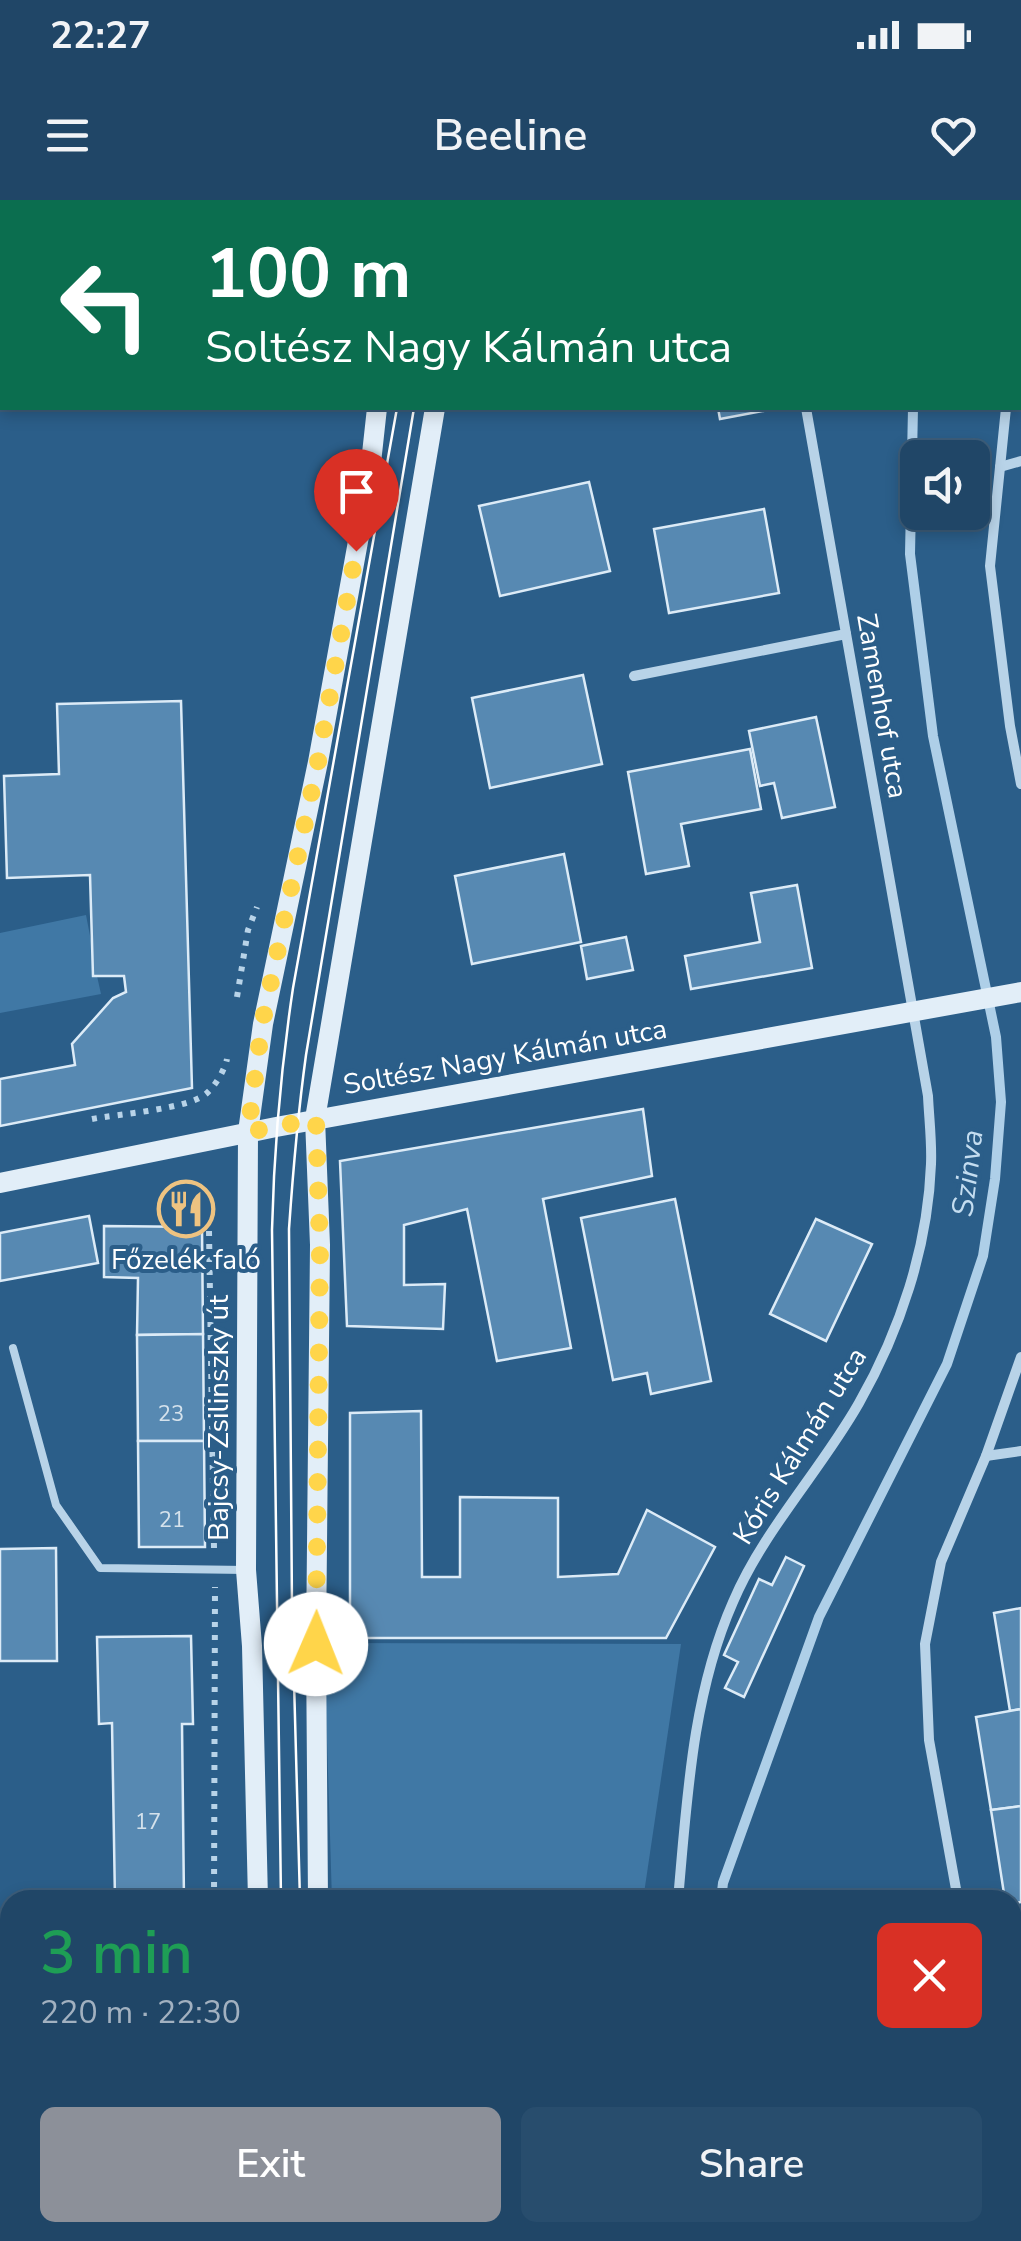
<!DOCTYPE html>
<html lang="en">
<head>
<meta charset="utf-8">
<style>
  :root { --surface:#204667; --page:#284d6d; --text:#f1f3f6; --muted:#a2b1c0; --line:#3d5e7b; --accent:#8c9099 }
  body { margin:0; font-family:"Nunito Sans",sans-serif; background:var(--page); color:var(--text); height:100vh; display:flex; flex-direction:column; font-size:38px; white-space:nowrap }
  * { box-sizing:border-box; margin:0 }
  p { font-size:32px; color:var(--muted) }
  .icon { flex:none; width:55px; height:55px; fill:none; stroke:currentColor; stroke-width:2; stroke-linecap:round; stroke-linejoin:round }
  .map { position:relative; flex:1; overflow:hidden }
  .panel { position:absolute; left:0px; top:1690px; width:1022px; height:352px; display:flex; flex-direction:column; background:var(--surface); border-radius:30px 30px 0 0; box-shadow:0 5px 15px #0003,0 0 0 2px var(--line) }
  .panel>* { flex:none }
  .guide { position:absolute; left:0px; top:0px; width:1022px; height:210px; box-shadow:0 5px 15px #0003,0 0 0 2px var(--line); background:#0b6e4f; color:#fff; overflow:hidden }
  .buttons { position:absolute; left:900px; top:240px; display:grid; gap:20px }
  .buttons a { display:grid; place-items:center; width:90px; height:90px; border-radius:15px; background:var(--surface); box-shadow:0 5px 15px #0003,0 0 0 2px var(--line); font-size:50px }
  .pin { position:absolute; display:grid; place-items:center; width:85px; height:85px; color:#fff; margin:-102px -42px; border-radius:50% 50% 50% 0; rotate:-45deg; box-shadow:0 0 10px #0007 }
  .pin .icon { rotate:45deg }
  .me { position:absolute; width:110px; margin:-55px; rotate:1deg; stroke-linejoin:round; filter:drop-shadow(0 0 8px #0008) }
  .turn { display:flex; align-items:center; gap:35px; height:210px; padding:0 40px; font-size:45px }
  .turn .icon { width:130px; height:130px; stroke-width:2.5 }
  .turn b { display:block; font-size:70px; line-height:85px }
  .round { display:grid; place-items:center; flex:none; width:105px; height:105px; border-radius:15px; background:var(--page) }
  .overview { display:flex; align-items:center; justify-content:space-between; height:170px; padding:0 40px }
  h1 { font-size:60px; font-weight:600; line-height:75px; color:#1e9e55 }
  .cta { display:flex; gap:20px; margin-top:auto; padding:20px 40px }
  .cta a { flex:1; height:115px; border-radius:15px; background:var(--accent); color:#fff; font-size:40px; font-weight:600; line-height:115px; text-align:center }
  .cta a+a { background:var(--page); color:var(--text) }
  .status { display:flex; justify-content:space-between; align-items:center; height:70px; padding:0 50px; background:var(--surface); direction:ltr }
  .status svg { height:28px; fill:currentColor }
  header { display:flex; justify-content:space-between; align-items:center; height:130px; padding:0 40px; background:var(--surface); font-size:45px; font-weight:600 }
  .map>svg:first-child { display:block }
  .green { fill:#4078a5 }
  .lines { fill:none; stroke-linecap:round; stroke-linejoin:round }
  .stream { stroke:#aecfe8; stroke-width:10 }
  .building { fill:#5789b2; stroke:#dcebf7; stroke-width:2.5 }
  .path { stroke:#b8d3e8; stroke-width:6; stroke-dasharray:5 8; stroke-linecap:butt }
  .lane { stroke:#b8d3e8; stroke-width:8 }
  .street { stroke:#b8d3e8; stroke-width:10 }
  .secondary { stroke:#e2eef8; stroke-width:20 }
  .tram { stroke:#fff; stroke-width:2.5 }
  .route { stroke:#ffd54a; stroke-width:18; stroke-dasharray:0 32.4 }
  .labels { text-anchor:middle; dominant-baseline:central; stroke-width:8; stroke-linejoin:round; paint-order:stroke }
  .number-label { font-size:22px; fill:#d5e2ec }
  .street-label { font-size:28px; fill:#fff; stroke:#2b5e89 }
  .poi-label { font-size:28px; fill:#fff; stroke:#2b5e89 }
  .water-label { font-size:30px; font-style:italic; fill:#c4ddf0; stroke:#2b5e89 }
</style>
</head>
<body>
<div class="status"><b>22:27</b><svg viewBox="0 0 49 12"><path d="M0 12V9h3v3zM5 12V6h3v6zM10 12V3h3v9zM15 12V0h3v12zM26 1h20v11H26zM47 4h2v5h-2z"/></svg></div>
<header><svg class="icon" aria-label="menu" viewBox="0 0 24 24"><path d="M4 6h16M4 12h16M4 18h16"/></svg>Beeline<svg class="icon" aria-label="heart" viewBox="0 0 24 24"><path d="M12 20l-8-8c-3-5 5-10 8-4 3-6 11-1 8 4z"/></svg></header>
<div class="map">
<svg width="1021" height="2041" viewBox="0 0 1021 2041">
  <rect width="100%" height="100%" fill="#2b5e89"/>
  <g class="green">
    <path d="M 86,715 L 92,746 L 93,776 L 97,776 L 101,794 L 0,813 L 0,733 Z"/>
    <path d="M 324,1443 L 681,1444 L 643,1700 L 332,1700 Z"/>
  </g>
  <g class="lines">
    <g class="stream">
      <path d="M 942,2 L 943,0"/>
      <path d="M 721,1700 L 723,1683 L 819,1417 L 947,1164 L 983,1056 L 995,979 L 1001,902 L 996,837 L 933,536 L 910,354 L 913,208"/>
      <path d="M 911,2032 L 917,2041"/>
    </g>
  </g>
  <g class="building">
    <path d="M 718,208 L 779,208 L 720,219 Z"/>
    <path d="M 589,282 L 610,371 L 500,396 L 479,306 Z"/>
    <path d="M 764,309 L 779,393 L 669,413 L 654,329 Z"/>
    <path d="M 583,475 L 602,564 L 490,588 L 472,498 Z"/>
    <path d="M 181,501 L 192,888 L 0,926 L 0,879 L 75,865 L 72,844 L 113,798 L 126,792 L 124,776 L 93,776 L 90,675 L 7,678 L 4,576 L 59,574 L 57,504 Z"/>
    <path d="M 816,517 L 835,607 L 782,618 L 774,583 L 760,586 L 749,531 Z"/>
    <path d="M 750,549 L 761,609 L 681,624 L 689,666 L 646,674 L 628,572 Z"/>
    <path d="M 564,654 L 581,742 L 472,764 L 455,676 Z"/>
    <path d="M 797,685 L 812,768 L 691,789 L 685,756 L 760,742 L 751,693 Z"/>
    <path d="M 626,737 L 633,770 L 587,779 L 581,746 Z"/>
    <path d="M 643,909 L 652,976 L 543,999 L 571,1148 L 497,1161 L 467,1009 L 404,1025 L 404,1085 L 445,1084 L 443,1129 L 347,1126 L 340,961 Z"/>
    <path d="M 675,999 L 711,1181 L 651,1194 L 647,1173 L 613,1180 L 581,1018 Z"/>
    <path d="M 89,1016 L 98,1063 L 0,1081 L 0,1033 Z"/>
    <path d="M 816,1019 L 872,1044 L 826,1141 L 770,1114 Z"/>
    <path d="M 104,1026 L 202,1027 L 203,1134 L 137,1135 L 138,1078 L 104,1077 Z"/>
    <path d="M 203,1134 L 204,1241 L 138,1241 L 137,1135 Z"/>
    <path d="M 421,1211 L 422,1377 L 460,1377 L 460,1297 L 558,1298 L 558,1377 L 618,1374 L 647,1310 L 715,1347 L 666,1438 L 350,1438 L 350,1213 Z"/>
    <path d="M 138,1241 L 204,1241 L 205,1347 L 139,1347 Z"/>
    <path d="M 56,1348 L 57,1461 L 0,1461 L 0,1349 Z"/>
    <path d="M 786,1357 L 804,1366 L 744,1497 L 725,1488 L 738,1462 L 724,1455 L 759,1379 L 772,1385 Z"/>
    <path d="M 1021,1408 L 1021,1509 L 1010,1511 L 994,1413 Z"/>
    <path d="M 191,1436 L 193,1524 L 182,1524 L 184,1700 L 115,1700 L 112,1523 L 99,1524 L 97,1437 Z"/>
    <path d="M 1021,1509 L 1021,1606 L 991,1610 L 976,1517 Z"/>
    <path d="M 1021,1606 L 1021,1702 L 1012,1704 L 1012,1700 L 1005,1700 L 991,1610 Z"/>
    <path d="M 0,1728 L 10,1761 L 10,1948 L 0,1950 Z"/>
    <path d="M 126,2032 L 218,2032 L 218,2041 L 151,2041 L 151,2038 L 126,2038 Z"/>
    <rect x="346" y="2032" width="76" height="9"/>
    <path d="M 612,2032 L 688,2032 L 689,2041 L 612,2041 Z"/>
    <path d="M 725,2032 L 872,2032 L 876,2040 L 725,2041 Z"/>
  </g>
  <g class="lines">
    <g class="path">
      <path d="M 237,797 L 248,730 L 257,707"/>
      <path d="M 92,919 C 118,914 190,909 207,893 C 216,885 225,869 227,859"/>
      <path d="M 209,1031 L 214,1349"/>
      <path d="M 214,1700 L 215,1387"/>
      <path d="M 229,2032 L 229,2041"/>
    </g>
    <g class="lane">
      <path d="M 13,1148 L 56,1305 L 100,1368 L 246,1370"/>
      <path d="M 0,1971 L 10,1968"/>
    </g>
    <g class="street">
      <path d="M 769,0 L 770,2"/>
      <path d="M 1020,102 L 1021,97"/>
      <path d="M 1006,208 L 990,366 L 1010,526 L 1021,584"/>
      <path d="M 1000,267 L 1021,261"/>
      <path d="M 634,476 L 846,434"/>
      <path d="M 986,1256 L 1021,1251"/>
      <path d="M 678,1700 C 687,1600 692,1495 733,1402 C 763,1331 821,1270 859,1203 C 900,1131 928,1047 931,964 C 932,942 929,918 928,896 L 806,208"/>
      <path d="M 958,1700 L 929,1540 L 925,1444 L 941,1362 L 986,1256 L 1021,1157"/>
      <path d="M 1012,1979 L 1021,2022"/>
      <path d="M 701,2032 L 702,2041"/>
    </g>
    <g class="secondary">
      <path d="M 399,2 L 399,0"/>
      <path d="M 456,2 L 456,0"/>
      <path d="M 0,983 L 276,927 L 1021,792"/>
      <path d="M 258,1700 L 252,1446 L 246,1370 L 248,932 L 263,824 L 318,562 L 369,281 L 377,208"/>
      <path d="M 318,1700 L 316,1444 L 320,1045 L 315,919 L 435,208"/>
      <path d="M 266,2032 L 266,2041"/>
      <path d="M 322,2032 L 323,2041"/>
    </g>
    <g class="tram">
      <path d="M 421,2 L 421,0"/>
      <path d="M 437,2 L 437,0"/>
      <path d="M 281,1700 L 272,1030 C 274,948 281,868 293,788 L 397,208"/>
      <path d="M 300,1700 L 292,1408 L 289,1029 C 293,971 298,913 306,855 L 414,208"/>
      <path d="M 287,2032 L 287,2041"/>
      <path d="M 308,2032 L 308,2041"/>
    </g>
  </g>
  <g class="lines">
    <path class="route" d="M 316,1444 L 320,1046 L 316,919 L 248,932 L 262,824 L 318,562 L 356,351"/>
  </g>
  <defs>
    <g id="restaurant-ring" transform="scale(2.875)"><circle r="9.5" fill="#2b5e89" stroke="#eec381" stroke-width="1.5"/><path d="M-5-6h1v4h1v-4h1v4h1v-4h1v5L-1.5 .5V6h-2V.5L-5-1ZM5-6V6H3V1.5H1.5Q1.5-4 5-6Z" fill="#eec381"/></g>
  </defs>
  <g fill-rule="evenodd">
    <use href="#restaurant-ring" x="186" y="1009"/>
  </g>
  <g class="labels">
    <g class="number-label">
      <text x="171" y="1214">23</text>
      <text x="172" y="1320">21</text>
      <text x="148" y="1622">17</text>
    </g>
    <g class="street-label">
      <text transform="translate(882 506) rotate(80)">Zamenhof utca</text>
      <text transform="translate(505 857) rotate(-10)">Soltész Nagy Kálmán utca</text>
      <text transform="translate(219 1218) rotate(-90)">Bajcsy-Zsilinszky út</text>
      <text transform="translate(800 1246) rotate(-58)">Kóris Kálmán utca</text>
    </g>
    <g class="poi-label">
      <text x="186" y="1060">Főzelék faló</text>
    </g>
    <g class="water-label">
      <text transform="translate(968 973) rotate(-83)">Szinva</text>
    </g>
  </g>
</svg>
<div class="buttons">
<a><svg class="icon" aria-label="sound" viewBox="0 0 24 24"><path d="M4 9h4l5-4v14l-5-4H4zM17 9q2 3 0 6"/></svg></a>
</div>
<div class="pin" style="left:356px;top:351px;background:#d93025"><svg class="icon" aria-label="arrive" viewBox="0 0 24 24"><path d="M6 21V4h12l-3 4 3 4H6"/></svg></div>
<svg class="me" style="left:316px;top:1444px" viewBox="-20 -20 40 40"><circle r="19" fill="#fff"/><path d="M0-13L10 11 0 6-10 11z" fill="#ffd54a"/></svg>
<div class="guide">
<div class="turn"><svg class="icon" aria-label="left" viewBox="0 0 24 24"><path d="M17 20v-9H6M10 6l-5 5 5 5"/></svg><div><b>100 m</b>Soltész Nagy Kálmán utca</div></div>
</div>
<section class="panel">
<div class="overview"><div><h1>3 min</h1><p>220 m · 22:30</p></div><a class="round" style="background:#d93025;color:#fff"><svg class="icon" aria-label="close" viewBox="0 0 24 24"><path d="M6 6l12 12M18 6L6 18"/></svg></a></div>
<div class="cta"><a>Exit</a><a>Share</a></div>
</section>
</div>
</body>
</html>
